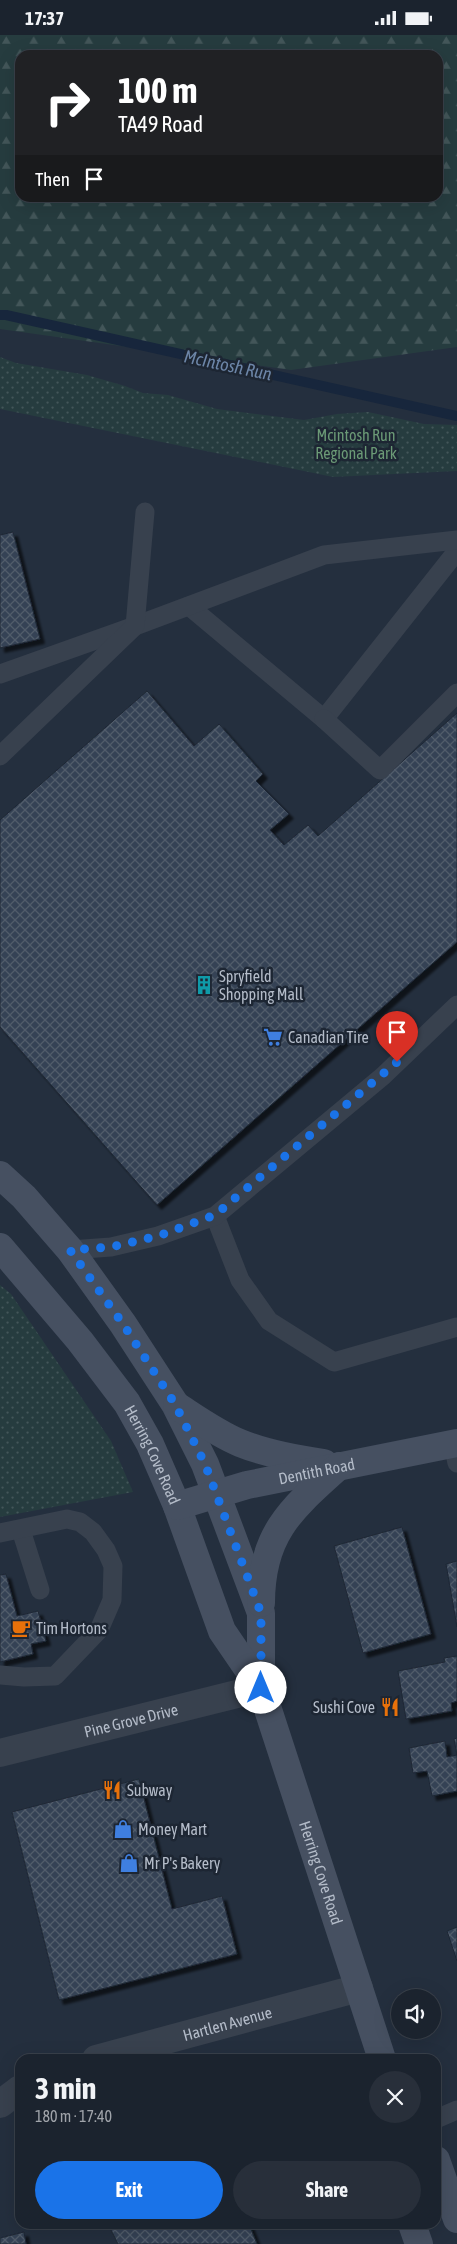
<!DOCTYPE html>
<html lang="en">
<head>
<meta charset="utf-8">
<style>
  :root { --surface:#1b232e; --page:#282f3a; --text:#f1f3f6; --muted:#a0a4aa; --line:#39404a; --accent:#1a73e8 }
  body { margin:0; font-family:"Asap Condensed",sans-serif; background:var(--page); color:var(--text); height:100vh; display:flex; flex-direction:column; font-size:19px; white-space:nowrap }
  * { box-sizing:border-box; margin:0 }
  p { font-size:16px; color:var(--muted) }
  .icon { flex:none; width:28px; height:28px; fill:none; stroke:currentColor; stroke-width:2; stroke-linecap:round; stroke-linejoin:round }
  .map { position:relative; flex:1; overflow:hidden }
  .panel { position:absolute; left:15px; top:2019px; width:426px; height:175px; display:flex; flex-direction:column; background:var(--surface); border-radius:15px; box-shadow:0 5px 20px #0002,0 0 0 1px var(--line) }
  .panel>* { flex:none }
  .banner { position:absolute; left:15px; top:15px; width:428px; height:152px; border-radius:15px; box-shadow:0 5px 20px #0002,0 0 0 1px var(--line); background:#202124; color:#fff; overflow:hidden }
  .tools { position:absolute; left:391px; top:1954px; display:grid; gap:10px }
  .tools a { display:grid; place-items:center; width:50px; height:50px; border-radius:50%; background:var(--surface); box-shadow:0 5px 20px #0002,0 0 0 1px var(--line); font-size:25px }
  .pin { position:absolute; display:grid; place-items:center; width:42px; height:42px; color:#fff; margin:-51px -21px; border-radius:50% 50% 50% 0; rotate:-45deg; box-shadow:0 0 5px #0007 }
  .pin .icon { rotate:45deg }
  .me { position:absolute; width:55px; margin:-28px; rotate:0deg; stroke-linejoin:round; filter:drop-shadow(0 0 4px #0008) }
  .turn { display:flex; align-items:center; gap:18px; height:105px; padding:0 20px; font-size:22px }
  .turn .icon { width:65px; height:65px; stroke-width:2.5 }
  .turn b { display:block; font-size:35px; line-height:42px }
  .then { display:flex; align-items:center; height:48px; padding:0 20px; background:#0003; gap:10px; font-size:19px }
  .round { display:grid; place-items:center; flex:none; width:52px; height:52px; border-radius:26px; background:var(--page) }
  .overview { display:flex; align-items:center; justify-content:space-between; height:85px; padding:0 20px }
  h1 { font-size:30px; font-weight:700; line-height:38px }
  .button { display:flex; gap:10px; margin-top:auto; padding:10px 20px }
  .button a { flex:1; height:58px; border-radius:30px; background:var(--accent); color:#fff; font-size:20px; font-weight:700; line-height:58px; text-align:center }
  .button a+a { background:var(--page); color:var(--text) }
  .status { display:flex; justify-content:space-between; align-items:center; height:35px; padding:0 25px; background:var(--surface); direction:ltr }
  .status svg { height:14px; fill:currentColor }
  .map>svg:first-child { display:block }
  .forest { fill:url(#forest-firs); fill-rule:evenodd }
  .park { fill:url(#park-dots) }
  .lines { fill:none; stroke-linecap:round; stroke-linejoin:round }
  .stream { stroke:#17263c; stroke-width:10 }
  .building { fill:url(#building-cross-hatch); stroke:#1f2835; filter:url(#shadow) }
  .service { stroke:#38414e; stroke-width:19 }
  .minor { stroke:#38414e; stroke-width:28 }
  .secondary { stroke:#465061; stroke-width:28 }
  .route { stroke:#1a73e8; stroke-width:9; stroke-dasharray:0 16.2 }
  .labels { text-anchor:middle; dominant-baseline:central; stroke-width:5; stroke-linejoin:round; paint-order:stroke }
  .park-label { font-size:16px; fill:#6b9a76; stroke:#1d2633 }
  .poi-label { font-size:16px; fill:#b4bcc9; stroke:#1d2633; text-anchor:start }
  .street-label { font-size:16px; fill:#b4bcc9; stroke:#1d2633 }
  .water-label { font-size:18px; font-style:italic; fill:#6d86a8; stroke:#1d2633 }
</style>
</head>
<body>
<div class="status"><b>17:37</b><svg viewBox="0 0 49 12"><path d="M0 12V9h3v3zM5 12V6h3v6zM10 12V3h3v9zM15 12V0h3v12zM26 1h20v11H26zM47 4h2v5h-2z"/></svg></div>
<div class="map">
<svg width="457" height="2209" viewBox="0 0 457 2209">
  <defs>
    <pattern id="forest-firs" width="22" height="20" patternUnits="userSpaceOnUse" patternTransform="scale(1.25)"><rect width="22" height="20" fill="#263c3f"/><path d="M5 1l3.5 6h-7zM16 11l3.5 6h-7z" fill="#435659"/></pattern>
    <pattern id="park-dots" width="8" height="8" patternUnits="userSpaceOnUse" patternTransform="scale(1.25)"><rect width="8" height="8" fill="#263c3f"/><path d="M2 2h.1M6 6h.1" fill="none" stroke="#435659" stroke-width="1.8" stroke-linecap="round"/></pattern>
    <pattern id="building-cross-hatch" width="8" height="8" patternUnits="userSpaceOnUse" patternTransform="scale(1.25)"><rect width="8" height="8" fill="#364354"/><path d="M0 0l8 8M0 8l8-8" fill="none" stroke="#515c6b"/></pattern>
    <filter id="shadow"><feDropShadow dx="4.5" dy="4.5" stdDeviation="1" flood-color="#0009"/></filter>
  </defs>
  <rect width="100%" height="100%" fill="#242f3e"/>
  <path class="forest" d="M 0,0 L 457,0 L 457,312 L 291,335 L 0,294 ZM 20,20 L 438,20 L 438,162 L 20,162 Z"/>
  <g class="park">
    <path d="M 0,322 L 16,328 L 87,340 L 125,351 L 143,358 L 168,360 L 217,374 L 304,385 L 337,379 L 368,377 L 424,389 L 457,390 L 457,436 L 333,442 L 0,374 Z"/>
    <path d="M 0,1250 L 11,1259 L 111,1406 L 133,1457 L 0,1482 Z"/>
  </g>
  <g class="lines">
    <path class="stream" d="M 0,280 L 6,280 L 457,381"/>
  </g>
  <g class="building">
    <path d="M 13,497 L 40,604 L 0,613 L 0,500 Z"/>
    <path d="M 147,656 L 194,711 L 219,689 L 263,739 L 256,746 L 289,779 L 270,795 L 284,810 L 308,790 L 318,801 L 457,678 L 457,907 L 157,1170 L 0,992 L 0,785 Z"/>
    <path d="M 402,1492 L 431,1599 L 363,1618 L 334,1511 Z"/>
    <path d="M 457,1526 L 457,1592 L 446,1529 Z"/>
    <path d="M 6,1539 L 17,1581 L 38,1576 L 46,1606 L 31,1609 L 33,1619 L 0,1627 L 0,1540 Z"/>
    <path d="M 457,1621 L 457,1666 L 451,1668 L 452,1676 L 406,1684 L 398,1636 L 445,1627 L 444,1623 Z"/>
    <path d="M 457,1703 L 457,1756 L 432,1761 L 427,1736 L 413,1738 L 409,1713 L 445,1706 L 447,1722 L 457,1720 L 454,1704 Z"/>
    <path d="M 139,1744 L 172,1874 L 222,1861 L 237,1919 L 59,1965 L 12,1777 Z"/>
    <path d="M 457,1892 L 457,1926 L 447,1896 Z"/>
    <path d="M 108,2189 L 249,2189 L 257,2209 L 118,2209 Z"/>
    <path d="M 24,2197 L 26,2209 L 0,2209 L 0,2203 Z"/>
  </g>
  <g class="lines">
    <g class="service">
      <path d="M 189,571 L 324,684 L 457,516"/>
      <path d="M 0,639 L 135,591 L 324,520 L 457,505"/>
      <path d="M 324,684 L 380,735 L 457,658"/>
      <path d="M 0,721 L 135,591 L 145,477"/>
      <path d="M 215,1181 L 240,1245 L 269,1286 L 334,1327 L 457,1292"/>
      <path d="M 70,1215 L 111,1212 L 158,1201 L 215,1181 L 383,1041 L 457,970"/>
      <path d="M 453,1409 L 457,1428"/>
      <path d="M 21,1495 L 40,1555"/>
      <path d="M 0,1498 L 67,1484 L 80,1487 L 93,1497 L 106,1515 L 113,1531 L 112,1565 L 99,1595 L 55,1641 L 24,1642 L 0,1640"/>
      <path d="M 436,2084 L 457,2075"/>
    </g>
    <g class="minor">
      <path id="s1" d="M 0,1718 L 261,1653"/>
      <path id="s2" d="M 96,2024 L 359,1953"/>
      <path d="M 0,2069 L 20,2054"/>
    </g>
    <g class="secondary">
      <path d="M 0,1140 L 24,1162 L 70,1215 L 123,1289 L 175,1369 L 205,1429 L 261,1578 L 261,1653"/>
      <path id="s3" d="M 0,1212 L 80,1306 L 127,1368 L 150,1409 L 177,1471 L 222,1596 L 261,1653 L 382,2024"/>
      <path d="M 177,1371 C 197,1384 218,1399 240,1408 C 267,1419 295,1424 324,1428"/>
      <path id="s4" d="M 177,1471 L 247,1450 L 457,1408"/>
      <path d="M 261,1568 C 261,1499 291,1474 339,1431"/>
      <path d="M 436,2125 L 457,2184"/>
      <path d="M 412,2189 L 419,2209"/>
    </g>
  </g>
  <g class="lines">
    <path class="route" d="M 261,1653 L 261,1578 L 205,1429 L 175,1369 L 123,1289 L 70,1215 L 111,1212 L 158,1201 L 215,1180 L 397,1027"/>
  </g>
  <defs>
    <g id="building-bare" transform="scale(1.5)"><path d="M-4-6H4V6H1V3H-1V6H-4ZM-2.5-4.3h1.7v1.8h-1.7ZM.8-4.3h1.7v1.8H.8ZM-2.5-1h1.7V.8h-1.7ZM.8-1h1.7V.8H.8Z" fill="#0f9aa8" stroke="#1d2633" stroke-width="2.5" paint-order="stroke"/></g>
    <g id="supermarket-bare" transform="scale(1.5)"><path d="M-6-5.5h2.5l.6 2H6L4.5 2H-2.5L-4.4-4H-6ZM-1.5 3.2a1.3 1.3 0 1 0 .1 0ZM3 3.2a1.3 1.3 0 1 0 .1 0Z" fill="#3f7fe0" stroke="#1d2633" stroke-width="2.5" paint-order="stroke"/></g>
    <g id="cafe-bare" transform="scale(1.5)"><path d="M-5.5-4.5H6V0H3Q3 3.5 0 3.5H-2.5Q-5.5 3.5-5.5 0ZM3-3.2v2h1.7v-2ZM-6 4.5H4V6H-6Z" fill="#e8710a" stroke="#1d2633" stroke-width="2.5" paint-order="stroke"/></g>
    <g id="restaurant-bare" transform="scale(1.5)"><path d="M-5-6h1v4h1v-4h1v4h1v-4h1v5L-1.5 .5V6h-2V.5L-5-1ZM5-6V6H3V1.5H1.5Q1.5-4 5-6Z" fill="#e8710a" stroke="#1d2633" stroke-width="2.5" paint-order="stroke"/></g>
    <g id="shop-bare" transform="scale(1.5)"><path d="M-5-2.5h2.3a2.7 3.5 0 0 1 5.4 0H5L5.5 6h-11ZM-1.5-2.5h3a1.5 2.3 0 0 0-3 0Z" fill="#3f7fe0" stroke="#1d2633" stroke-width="2.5" paint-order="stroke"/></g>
  </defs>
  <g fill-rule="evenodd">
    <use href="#building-bare" x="204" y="950"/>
    <use href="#supermarket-bare" x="273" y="1002"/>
    <use href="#cafe-bare" x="21" y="1593"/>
    <use href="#restaurant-bare" x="390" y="1672"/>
    <use href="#restaurant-bare" x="112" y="1755"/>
    <use href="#shop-bare" x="123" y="1794"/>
    <use href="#shop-bare" x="129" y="1828"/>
  </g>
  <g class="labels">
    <g class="park-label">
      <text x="356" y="400">Mcintosh Run<tspan x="356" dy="18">Regional Park</tspan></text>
    </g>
    <g class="poi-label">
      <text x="219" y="941">Spryfield<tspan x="219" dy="18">Shopping Mall</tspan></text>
      <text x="288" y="1002">Canadian Tire</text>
      <text x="36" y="1593">Tim Hortons</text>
      <text x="375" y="1672" text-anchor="end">Sushi Cove</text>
      <text x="127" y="1755">Subway</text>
      <text x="138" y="1794">Money Mart</text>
      <text x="144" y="1828">Mr P's Bakery</text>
    </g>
    <g class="street-label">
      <text stroke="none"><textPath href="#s3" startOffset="259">Herring Cove Road</textPath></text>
      <text stroke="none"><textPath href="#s4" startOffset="144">Dentith Road</textPath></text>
      <text stroke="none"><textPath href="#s1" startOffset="135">Pine Grove Drive</textPath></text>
      <text stroke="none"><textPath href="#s3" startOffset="712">Herring Cove Road</textPath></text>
      <text stroke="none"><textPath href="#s2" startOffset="136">Hartlen Avenue</textPath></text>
    </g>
    <g class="water-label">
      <text transform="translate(228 330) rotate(12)">McIntosh Run</text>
    </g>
  </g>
</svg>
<div class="tools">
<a><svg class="icon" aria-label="sound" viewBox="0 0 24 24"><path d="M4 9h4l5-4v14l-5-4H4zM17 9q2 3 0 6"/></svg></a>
</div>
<div class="pin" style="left:397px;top:1027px;background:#d93025"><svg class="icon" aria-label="arrive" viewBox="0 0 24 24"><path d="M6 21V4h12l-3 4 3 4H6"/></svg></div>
<svg class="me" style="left:261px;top:1653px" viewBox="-20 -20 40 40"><circle r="19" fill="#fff"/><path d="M0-13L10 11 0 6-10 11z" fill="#1a73e8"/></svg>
<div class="banner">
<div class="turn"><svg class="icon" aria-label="right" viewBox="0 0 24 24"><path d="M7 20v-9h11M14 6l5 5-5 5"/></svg><div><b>100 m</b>TA49 Road</div></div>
<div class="then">Then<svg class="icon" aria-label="arrive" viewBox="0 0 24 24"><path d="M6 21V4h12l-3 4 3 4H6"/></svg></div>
</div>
<section class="panel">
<div class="overview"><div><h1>3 min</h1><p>180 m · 17:40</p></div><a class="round"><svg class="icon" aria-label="close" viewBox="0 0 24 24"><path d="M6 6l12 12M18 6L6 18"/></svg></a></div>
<div class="button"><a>Exit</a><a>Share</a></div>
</section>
</div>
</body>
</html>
